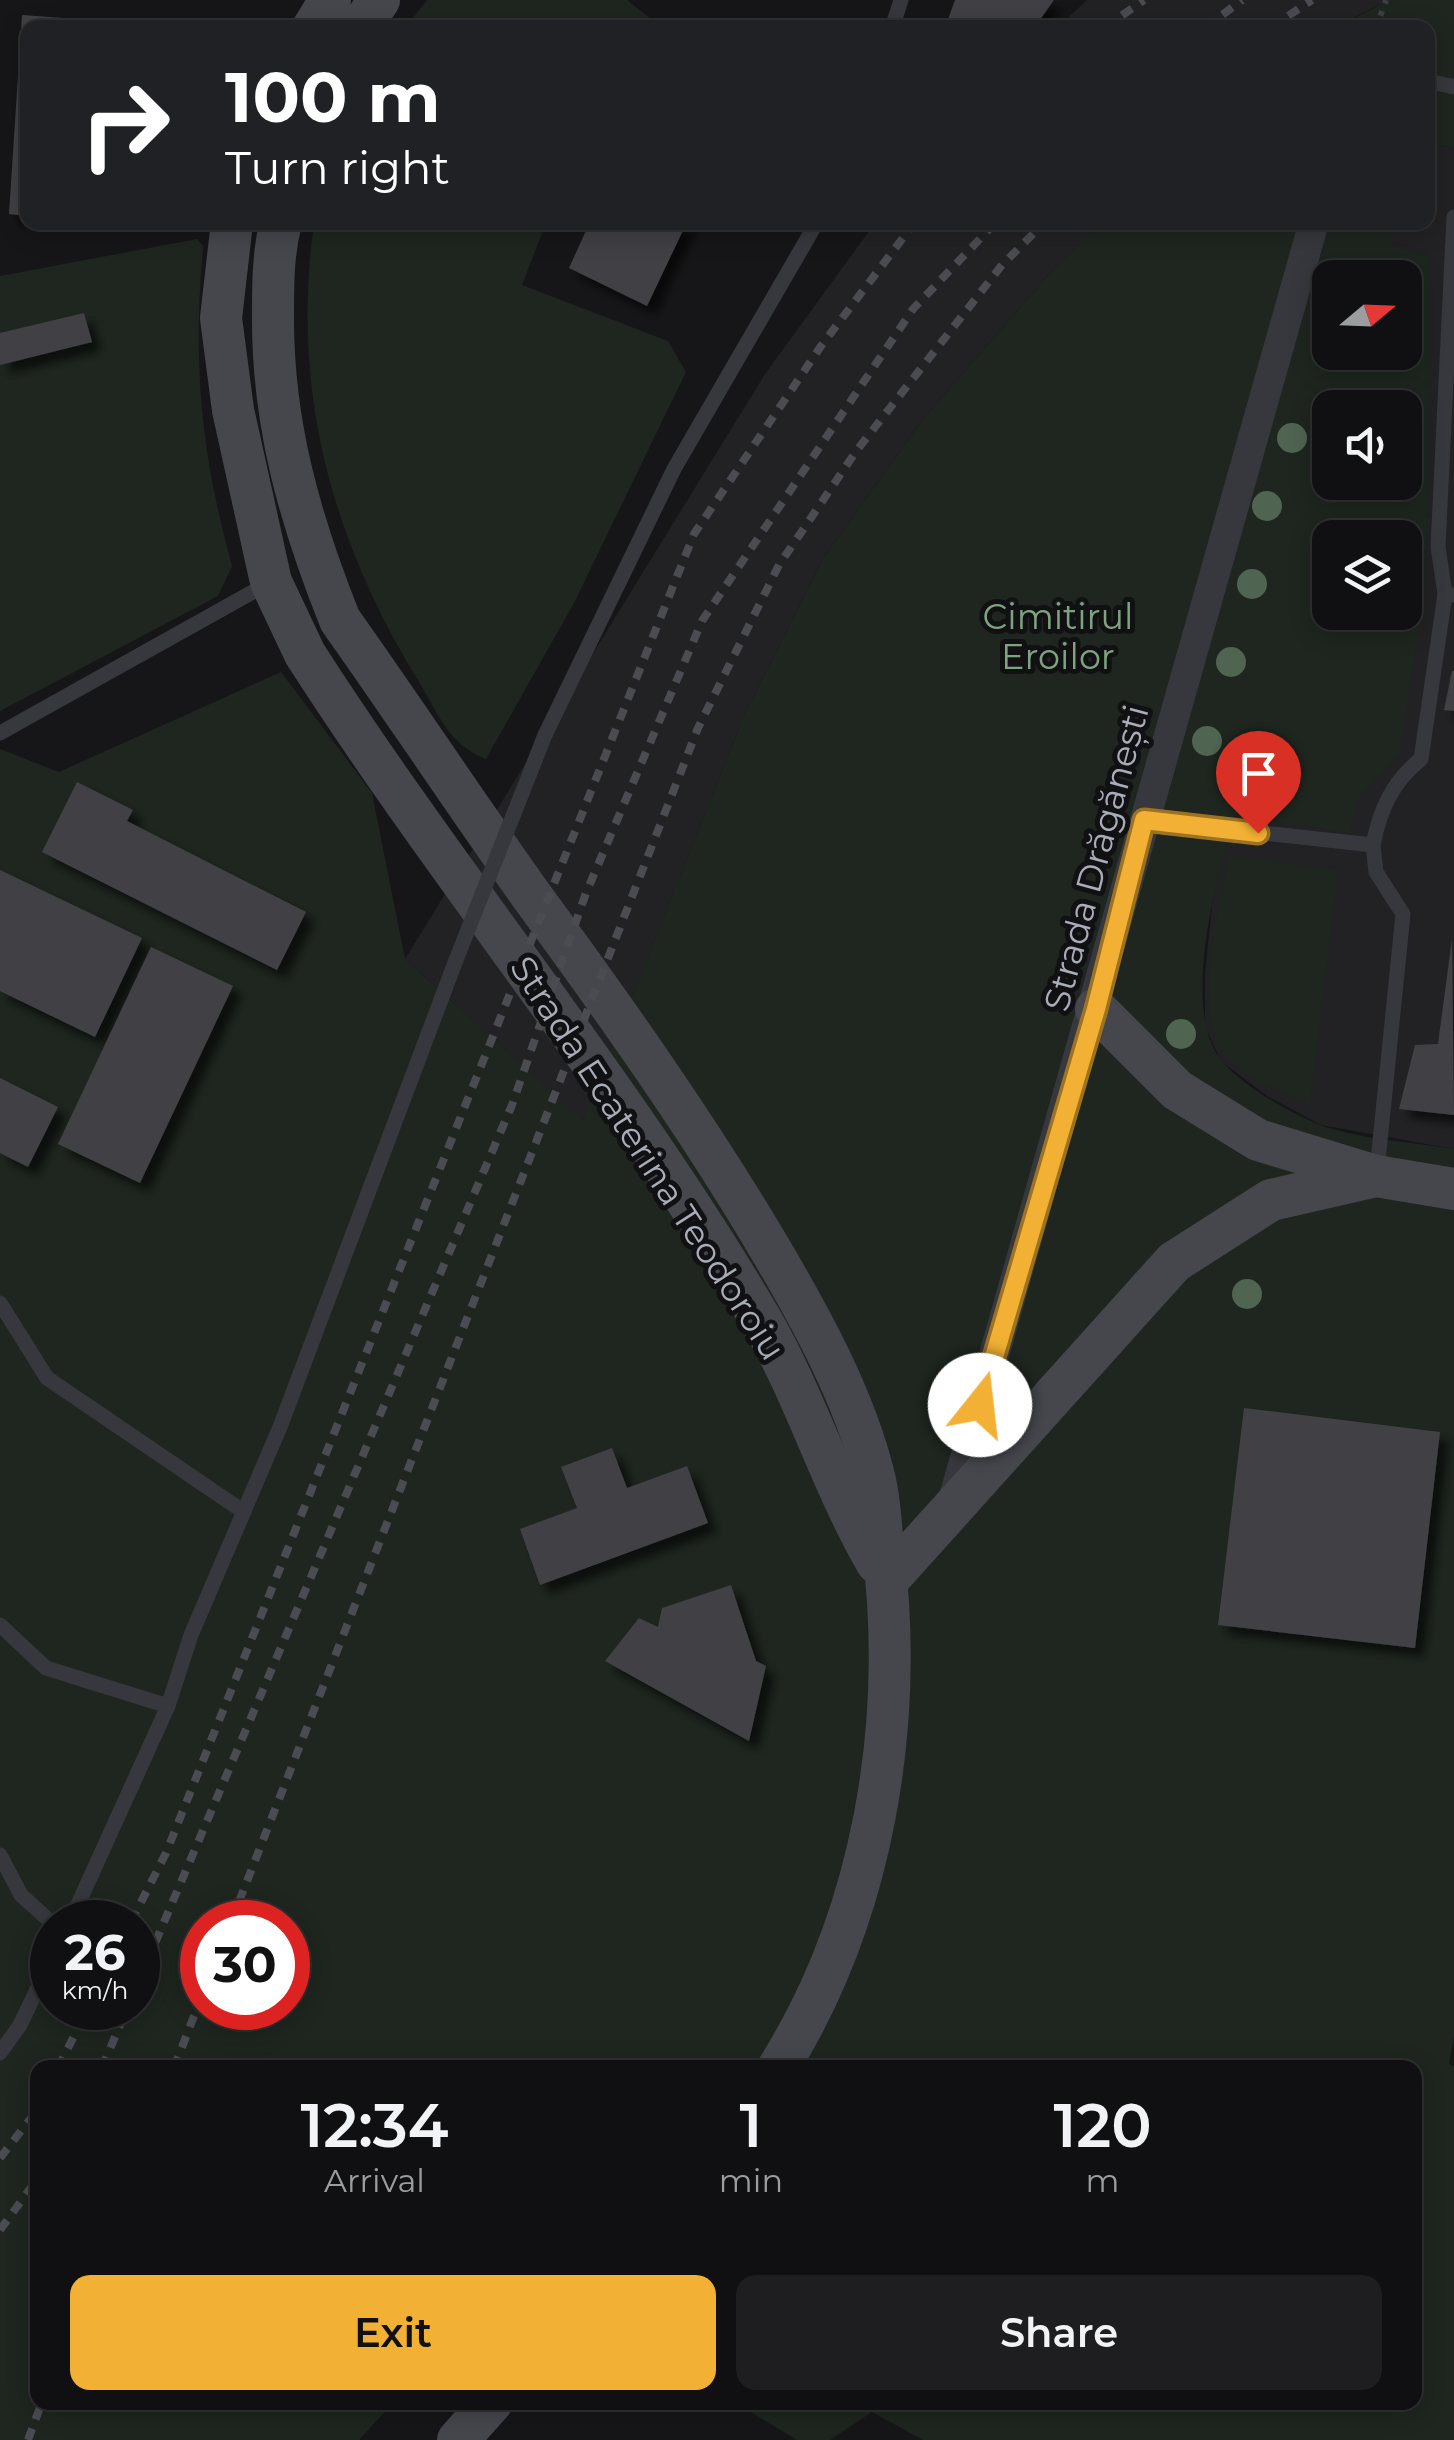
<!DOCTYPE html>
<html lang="en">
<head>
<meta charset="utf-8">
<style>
  :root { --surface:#101012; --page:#1e1e20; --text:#f1f3f6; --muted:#9c9d9f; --line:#303032; --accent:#f2b134 }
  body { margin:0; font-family:Montserrat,sans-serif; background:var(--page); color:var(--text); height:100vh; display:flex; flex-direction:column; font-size:38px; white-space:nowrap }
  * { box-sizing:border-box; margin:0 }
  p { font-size:32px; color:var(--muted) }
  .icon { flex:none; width:55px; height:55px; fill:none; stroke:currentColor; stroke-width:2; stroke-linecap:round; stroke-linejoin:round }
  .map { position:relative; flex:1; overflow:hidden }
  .details { position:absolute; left:30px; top:2060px; width:1392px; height:350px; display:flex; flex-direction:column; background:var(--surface); border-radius:20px; box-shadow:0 5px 25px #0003,0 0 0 2px var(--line) }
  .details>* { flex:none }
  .hud { position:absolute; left:20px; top:20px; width:1415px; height:210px; border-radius:20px; box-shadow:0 5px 25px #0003,0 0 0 2px var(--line); background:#202124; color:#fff; overflow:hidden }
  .needle { width:65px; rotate:71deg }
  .tools { position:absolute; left:1312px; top:260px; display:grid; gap:20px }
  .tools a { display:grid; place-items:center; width:110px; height:110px; border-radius:20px; background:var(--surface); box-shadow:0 5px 25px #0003,0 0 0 2px var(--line); font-size:50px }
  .speed { position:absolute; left:30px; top:1900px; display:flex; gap:20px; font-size:50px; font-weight:700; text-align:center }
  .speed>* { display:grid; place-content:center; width:130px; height:130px; border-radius:50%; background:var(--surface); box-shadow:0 5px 25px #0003,0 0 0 2px var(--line); line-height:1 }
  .speed small { font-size:25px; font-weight:400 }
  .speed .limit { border:15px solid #d22; background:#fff; color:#111 }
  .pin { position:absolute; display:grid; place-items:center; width:85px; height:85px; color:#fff; margin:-102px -42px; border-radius:50% 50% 50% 0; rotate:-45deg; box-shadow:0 0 10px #0007 }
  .pin .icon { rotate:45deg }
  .me { position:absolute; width:110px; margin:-55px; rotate:16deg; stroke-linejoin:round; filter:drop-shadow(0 0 8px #0008) }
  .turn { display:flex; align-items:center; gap:35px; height:210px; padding:0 40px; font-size:45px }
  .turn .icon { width:130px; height:130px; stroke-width:2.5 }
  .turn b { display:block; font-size:70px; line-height:85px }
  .eta { display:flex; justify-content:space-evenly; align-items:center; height:170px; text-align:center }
  .eta b { font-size:60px; font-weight:600; line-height:70px }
  .cta { display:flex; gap:20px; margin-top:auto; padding:20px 40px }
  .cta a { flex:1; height:115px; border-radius:20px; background:var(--accent); color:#111; font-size:40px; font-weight:600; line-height:115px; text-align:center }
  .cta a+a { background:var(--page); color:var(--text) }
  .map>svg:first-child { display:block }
  .built { fill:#222225; fill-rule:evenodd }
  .green { fill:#1e261f; fill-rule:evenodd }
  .building { fill:#404145; filter:url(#shadow) }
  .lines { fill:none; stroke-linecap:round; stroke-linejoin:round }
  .path { stroke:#3d3f44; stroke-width:6; stroke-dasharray:5 8; stroke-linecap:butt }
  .lane { stroke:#37383d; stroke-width:15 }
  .street { stroke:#37383d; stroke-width:30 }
  .secondary { stroke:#45474d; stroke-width:42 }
  .rail { stroke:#4a4c52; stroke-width:8; stroke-dasharray:12 10; stroke-linecap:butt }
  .lane-bridge { stroke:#37383d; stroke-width:15 }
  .tree { fill:#506452 }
  .route-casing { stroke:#9d7322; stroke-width:25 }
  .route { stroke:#f2b134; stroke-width:18 }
  .labels { text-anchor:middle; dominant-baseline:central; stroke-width:10; stroke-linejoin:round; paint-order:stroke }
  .park-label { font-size:35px; fill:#7fa381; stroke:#111113 }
  .street-label { font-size:35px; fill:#a8adb8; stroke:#111113 }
</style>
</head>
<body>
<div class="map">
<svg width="1454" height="2440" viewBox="0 0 1454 2440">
  <defs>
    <filter id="shadow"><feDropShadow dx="9" dy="9" stdDeviation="5" flood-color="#0009"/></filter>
  </defs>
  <rect width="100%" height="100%" fill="#161618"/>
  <g class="built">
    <path d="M 1087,0 L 1389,0 L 1336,27 L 1058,27 Z"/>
    <path d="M 1428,143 L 1454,148 L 1454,1149 L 1321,1125 L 1267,1096 L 1221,1061 L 1205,1027 L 1205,974 L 1214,886 L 1330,462 L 1330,482 L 1405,482 L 1405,278 L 1380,277 L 1395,223 L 1428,222 ZM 1330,538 L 1405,538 L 1405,612 L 1330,612 Z"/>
    <path d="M 875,223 L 1103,223 L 1049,274 L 924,418 L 824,557 L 746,711 L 583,1121 L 405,959 L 765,374 Z"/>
  </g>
  <g class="green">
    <path d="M 427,0 L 627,0 L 661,27 L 406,27 Z"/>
    <path d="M 1389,0 L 1454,0 L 1454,148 L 1428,143 L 1428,28 L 1336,28 Z"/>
    <path d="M 1103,222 L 1395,223 L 1390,245 L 1430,257 L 1426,582 L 1399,754 L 1357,799 L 1349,833 L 1234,815 C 1218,873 1179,1011 1222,1061 C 1243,1087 1288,1111 1318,1124 C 1355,1139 1414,1142 1454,1149 L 1454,2036 L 1449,2064 L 1454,2066 L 1454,2440 L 923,2440 L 872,2412 L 830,2440 L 797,2440 L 736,2403 L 1415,2402 L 1415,2068 L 38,2068 L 38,2402 L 393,2403 L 359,2440 L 0,2440 L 0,749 L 59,772 L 281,672 L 372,793 L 405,959 L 583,1120 L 746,711 L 824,557 L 924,418 L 1049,274 ZM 1330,278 L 1405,278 L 1405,352 L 1330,352 ZM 1330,408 L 1405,408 L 1405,482 L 1330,482 ZM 1330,538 L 1405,538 L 1405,612 L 1330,612 ZM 52,1922 L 138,1922 L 138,2008 L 52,2008 ZM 202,1922 L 288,1922 L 288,2008 L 202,2008 Z"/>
    <path d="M 314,223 L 546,223 L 522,285 L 668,341 L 686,372 L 574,603 L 486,759 C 449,745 439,715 419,682 C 331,539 291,390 314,223 Z"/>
    <path d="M 197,239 L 203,246 C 193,368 200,448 232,566 L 218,596 L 0,711 L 0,276 Z"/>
    <path d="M 1229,856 L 1338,870 L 1310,1105 C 1284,1092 1249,1082 1229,1060 C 1189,1019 1220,906 1229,856 Z"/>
  </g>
  <g class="building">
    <path d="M 955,0 L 1054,0 L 1034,28 L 945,28 Z"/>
    <path d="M 22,15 L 105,21 L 104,28 L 28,28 L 28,216 L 9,214 Z"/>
    <path d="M 590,222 L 687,222 L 647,306 L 569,268 Z"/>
    <path d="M 84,313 L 92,342 L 0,365 L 0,333 Z"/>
    <path d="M 1452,671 L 1454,671 L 1454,711 L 1444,710 Z"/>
    <path d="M 77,782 L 133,810 L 127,821 L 306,912 L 277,970 L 42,852 Z"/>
    <path d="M 0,870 L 142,938 L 95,1037 L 0,991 Z"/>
    <path d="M 1452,939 L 1454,1115 L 1399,1109 L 1415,1045 L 1438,1044 Z"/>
    <path d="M 151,947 L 233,986 L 140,1183 L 58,1144 Z"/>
    <path d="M 0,1078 L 58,1107 L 28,1167 L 0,1153 Z"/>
    <path d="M 1244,1408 L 1440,1432 L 1415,1648 L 1218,1625 Z"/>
    <path d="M 612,1448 L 627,1488 L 687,1466 L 708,1523 L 540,1585 L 520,1529 L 577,1508 L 561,1467 Z"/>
    <path d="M 731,1585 L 756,1661 L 766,1666 L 749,1741 L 605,1661 L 639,1618 L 658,1627 L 662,1608 Z"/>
  </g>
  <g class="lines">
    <path class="path" d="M 1376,28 L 1386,0"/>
    <g class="lane">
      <path d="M 892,28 L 901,0"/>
      <path d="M 1428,81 L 1454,87"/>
      <path d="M 1445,594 L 1438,547 L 1454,217"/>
      <path d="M 0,733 L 267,584"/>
      <path d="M 545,735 L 674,469 L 817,222"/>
      <path d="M 1144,820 L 1373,845 C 1380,810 1392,782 1421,759 L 1445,594 L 1454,595"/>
      <path d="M 1373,845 L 1376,872 L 1403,914 L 1377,1171"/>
      <path d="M 0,1303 L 47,1378 L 244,1512"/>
      <path d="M 0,1625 L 46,1668 L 168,1706"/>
      <path d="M 0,1855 L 21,1895 L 52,1923"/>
      <path d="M 70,1922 L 168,1706 L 191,1635 L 280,1427 L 456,960"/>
      <path d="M 0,2053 L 20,2025 L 52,1958"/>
    </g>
    <path class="street" d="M 952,1504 L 1314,222"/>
    <g class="secondary">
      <path d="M 313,28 L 330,0"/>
      <path d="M 360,28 L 379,0"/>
      <path d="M 232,222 L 221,318 L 233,410 L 271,582 L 305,654 C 450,880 624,1087 760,1318 C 806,1397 831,1484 877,1563"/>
      <path d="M 281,222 C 273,253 273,283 273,314 C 272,423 300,520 340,620 C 406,713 469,809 536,902 C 618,1014 698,1127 769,1247 C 811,1318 854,1396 874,1476 C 880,1499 881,1526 883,1549 C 905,1726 873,1916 778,2068"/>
      <path d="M 1096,1009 L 1177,1090 L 1258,1140 L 1376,1176"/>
      <path d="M 887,1581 L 1174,1262 L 1271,1200 L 1376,1176 L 1454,1189"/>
      <path d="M 458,2440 L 492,2402"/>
    </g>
    <g class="rail">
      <path d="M 1104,28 L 1144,0"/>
      <path d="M 1205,28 L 1242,0"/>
      <path d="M 1270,28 L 1312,0"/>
      <path d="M 131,1922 L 166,1853 L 694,534 L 821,346 L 915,222"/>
      <path d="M 231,1922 L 698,728 L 779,565 L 857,450 L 1002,265 L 1045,222"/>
      <path d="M 138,1983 L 512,1105 L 586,893 L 702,621 L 913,309 L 996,222"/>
      <path d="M 58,2068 L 88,2008"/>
      <path d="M 102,2068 L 127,2008"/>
      <path d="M 174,2068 L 202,1995"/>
      <path d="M 0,2158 L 38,2109"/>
      <path d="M 0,2230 L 38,2178"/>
      <path d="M 28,2440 L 42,2402"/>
    </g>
    <path class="lane-bridge" d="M 456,960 L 545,735"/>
  </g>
  <g class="tree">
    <circle cx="1292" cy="438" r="15"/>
    <circle cx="1267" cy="506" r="15"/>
    <circle cx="1252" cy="584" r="15"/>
    <circle cx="1231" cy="662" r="15"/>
    <circle cx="1207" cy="741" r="15"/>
    <circle cx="1181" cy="1034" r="15"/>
    <circle cx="1247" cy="1294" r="15"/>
  </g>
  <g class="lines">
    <g class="route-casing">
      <path id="route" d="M 980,1405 L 1096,1009 L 1144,820 L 1258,833"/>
    </g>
    <use href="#route" class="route"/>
  </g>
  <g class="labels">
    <g class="park-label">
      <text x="1058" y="616">Cimitirul<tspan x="1058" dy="40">Eroilor</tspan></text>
    </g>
    <g class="street-label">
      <text transform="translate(1096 858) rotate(-75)">Strada Drăgănești</text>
      <text transform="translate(648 1158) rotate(57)">Strada Ecaterina Teodoroiu</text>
    </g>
  </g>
</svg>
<div class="tools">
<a><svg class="needle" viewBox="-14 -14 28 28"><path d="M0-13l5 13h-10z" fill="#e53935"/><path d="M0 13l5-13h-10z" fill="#9c9d9f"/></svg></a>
<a><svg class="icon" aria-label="sound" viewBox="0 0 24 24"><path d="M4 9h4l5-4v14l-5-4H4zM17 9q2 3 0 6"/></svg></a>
<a><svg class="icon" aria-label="layers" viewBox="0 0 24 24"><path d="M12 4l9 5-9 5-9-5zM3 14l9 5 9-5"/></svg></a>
</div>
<div class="speed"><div>26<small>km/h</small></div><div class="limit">30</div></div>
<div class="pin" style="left:1258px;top:833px;background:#d93025"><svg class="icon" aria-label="arrive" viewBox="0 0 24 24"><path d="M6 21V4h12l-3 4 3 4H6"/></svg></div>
<svg class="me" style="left:980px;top:1405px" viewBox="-20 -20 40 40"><circle r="19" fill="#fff"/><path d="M0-13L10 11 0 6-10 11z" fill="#f2b134"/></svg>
<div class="hud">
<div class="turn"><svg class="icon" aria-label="right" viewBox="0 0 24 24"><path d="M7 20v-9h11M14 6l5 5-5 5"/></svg><div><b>100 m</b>Turn right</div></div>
</div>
<section class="details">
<div class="eta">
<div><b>12:34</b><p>Arrival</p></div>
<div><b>1</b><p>min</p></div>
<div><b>120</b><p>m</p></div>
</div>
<div class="cta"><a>Exit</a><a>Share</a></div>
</section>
</div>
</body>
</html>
